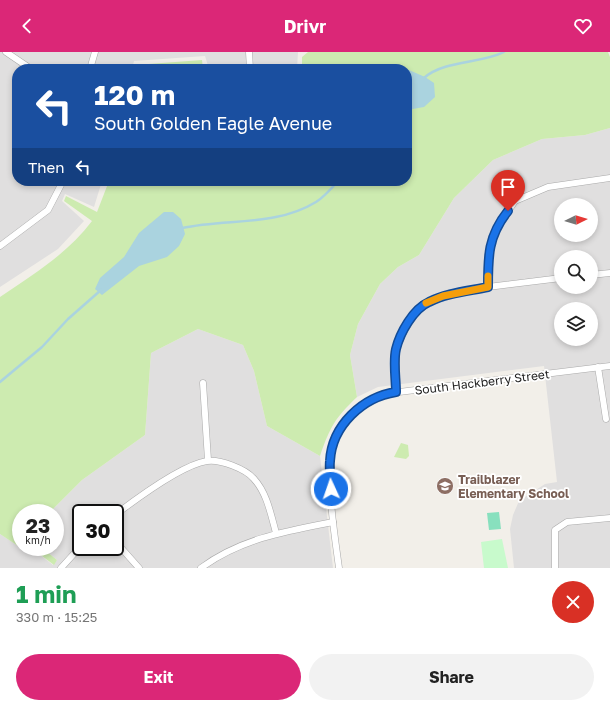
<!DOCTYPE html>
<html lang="en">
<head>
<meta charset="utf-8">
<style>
  :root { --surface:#fff; --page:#f2f2f2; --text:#222; --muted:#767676; --accent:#db2777 }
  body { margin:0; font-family:"Golos Text",sans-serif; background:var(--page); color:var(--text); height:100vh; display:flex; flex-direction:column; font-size:15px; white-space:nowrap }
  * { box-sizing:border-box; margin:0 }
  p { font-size:13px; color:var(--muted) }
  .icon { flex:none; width:22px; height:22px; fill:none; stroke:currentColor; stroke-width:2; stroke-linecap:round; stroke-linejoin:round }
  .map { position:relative; height:516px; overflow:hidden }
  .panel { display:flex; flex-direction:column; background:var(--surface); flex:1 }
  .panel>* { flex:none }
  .guide { position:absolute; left:12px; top:12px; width:400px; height:122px; border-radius:16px; box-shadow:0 2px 6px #0003; background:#1a4fa0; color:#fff; overflow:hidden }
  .needle { width:26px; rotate:85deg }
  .tools { position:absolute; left:554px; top:146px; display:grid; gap:8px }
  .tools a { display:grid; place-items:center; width:44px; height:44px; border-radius:50%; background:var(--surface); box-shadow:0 2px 6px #0003; font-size:20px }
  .speed { position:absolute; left:12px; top:452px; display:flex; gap:8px; font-size:20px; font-weight:700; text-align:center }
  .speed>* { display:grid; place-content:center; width:52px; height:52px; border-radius:50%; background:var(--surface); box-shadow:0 2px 6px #0003; line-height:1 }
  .speed small { font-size:10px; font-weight:400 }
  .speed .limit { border:2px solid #111; border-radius:6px; background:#fff; color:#111 }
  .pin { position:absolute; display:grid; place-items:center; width:34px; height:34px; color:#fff; margin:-41px -17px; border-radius:50% 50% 50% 0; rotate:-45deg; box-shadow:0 0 4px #0007 }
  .pin .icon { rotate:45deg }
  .me { position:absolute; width:44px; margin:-22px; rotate:357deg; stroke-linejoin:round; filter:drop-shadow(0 0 3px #0008) }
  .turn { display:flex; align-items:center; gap:14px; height:84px; padding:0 16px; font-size:18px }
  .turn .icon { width:52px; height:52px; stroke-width:2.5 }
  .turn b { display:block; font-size:28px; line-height:34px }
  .then { display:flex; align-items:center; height:38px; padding:0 16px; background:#0003; gap:8px; font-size:15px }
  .round { display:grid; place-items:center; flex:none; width:42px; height:42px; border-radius:21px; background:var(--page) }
  .headline { display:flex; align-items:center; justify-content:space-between; height:68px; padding:0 16px }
  h1 { font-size:24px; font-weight:700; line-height:30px; color:#1e9e55 }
  .action { display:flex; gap:8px; margin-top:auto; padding:8px 16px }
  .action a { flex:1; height:46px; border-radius:24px; background:var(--accent); color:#fff; font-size:16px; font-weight:700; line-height:46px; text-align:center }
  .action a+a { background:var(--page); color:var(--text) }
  header { display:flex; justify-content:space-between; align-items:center; height:52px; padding:0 16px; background:var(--accent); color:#fff; font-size:18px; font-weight:700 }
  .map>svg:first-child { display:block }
  .residential { fill:#e0dfdf; fill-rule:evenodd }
  .grass { fill:#cdebb0 }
  .park { fill:#c8facc }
  .pitch { fill:#88e0be }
  .water { fill:#aad3df }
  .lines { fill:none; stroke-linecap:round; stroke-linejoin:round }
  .stream { stroke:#aad3df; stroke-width:2.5 }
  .minor-casing { stroke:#a9a9a9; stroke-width:7 }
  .minor { stroke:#fff; stroke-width:6 }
  .route-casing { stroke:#114b97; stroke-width:10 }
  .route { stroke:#1a73e8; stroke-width:7 }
  .slow { stroke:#f59e0b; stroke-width:7 }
  .labels { text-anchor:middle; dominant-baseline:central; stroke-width:3.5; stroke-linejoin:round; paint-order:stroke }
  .street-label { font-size:12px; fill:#222; stroke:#fff }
  .education-label { font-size:12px; font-weight:bold; fill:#785e54; stroke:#fff; text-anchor:start }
</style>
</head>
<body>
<header><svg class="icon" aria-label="back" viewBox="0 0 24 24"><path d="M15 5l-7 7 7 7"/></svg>Drivr<svg class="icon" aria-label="heart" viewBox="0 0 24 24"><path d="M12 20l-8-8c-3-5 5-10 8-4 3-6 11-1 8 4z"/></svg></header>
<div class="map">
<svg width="610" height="516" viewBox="0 0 610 516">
  <rect width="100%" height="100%" fill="#f2efe9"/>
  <g class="residential">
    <path d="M 0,0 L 298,0 L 297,17 L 209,17 L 205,4 L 134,9 L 132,17 L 17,17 L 17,129 L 102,129 L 94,155 L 65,142 L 62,149 L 84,169 L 58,197 L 0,235 Z"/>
    <path d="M 610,76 L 610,516 L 514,516 L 510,477 L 513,463 L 519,449 L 545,432 L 557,430 L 544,314 L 378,335 L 357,345 L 350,303 L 358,272 L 380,232 L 398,215 L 419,203 L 454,146 L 493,108 L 542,87 L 585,83 ZM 561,153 L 591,153 L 591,183 L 561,183 ZM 561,205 L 591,205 L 591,235 L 561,235 ZM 561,257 L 591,257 L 591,287 L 561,287 Z"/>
    <path d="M 198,277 L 243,293 L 254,319 L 267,374 L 320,404 L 333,516 L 0,516 L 0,482 L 18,494 L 21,491 L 21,495 L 30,495 L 53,513 L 57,508 L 41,495 L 55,495 L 55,461 L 49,461 L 82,428 L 145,383 L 151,301 ZM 81,461 L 115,461 L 115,495 L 81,495 Z"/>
  </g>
  <g class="grass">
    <path d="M 308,0 L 608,0 L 610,5 L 610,76 L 585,83 L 542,87 L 493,108 L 454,146 L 419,203 L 398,215 L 380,232 L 358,272 L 350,303 L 357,345 C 335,366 330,375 320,404 L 267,374 L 254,319 L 243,293 L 198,277 L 151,301 L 145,383 L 82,428 L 49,461 L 21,461 L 21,491 L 18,494 L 0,482 L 0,245 C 34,222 67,202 92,169 L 64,149 L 66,144 L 97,160 L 109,129 L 407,129 L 407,17 L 302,17 L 302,5 Z"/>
    <path d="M 202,8 L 203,17 L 134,17 L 135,13 Z"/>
    <path d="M 401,391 L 408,393 L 409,404 L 406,407 L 394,405 Z"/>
    <path d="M 30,495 L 41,495 L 57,508 L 54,513 Z"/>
  </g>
  <path class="park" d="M 502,487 L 508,516 L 484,516 L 481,490 Z"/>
  <path class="pitch" d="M 499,460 L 501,477 L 489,478 L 487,461 Z"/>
  <g class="water">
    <path d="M 409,18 L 425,25 L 434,31 L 435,45 L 424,55 L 407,58 L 407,19 Z"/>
    <path d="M 164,160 L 173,160 L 181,167 L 185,182 L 179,194 L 167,205 L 139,214 L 102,243 L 95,237 L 100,226 L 124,205 L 139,181 Z"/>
  </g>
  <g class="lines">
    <g class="stream">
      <path d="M 424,26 C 444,8 481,12 504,0"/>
      <path d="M 182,176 C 227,166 275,175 316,150 C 324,145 332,136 338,129"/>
      <path d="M 0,330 L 42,295 L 68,267 L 101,238"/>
    </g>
    <g class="minor-casing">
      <g id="minor">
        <path d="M 6,0 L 31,17"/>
        <path d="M 249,0 L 250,17"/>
        <path d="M 90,17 L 95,0"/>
        <path d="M 0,194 L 48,158 L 63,129"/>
        <path d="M 591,223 L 610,221"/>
        <path d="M 488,235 L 488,203 L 494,180 L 515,149 L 548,135 L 610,126"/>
        <path d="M 598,315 L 606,367"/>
        <path d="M 203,331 L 208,408"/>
        <path d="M 396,340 L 396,298 L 404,279 L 415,262 L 428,250 L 443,244 L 488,235 L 561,226"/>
        <path d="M 115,463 C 136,447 181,413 207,409 C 220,407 246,417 254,427 C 267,441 271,463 276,481"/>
        <path d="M 115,489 L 139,516"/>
        <path d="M 61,516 L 81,494"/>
        <path d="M 201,516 C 240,487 286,479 333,470"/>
        <path d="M 339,516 C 335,485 323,415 335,387 C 339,376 350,363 359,355 C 365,350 375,346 383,342 L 610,314"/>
        <path d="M 555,516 L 555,478 L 567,470 L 610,466"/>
      </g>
    </g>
    <use href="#minor" class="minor"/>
  </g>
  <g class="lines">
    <g class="route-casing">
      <path id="route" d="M 331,437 C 331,428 329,418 330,409 C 332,373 363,345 396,340 C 396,327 393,310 396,297 C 400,281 413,257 429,250 C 446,241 469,239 488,235 C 488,204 488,184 508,159"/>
    </g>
    <use href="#route" class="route"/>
    <path class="slow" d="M 426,251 L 443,244 L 488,235 L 488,224"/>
  </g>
  <defs>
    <g id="school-disc" transform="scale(0.9)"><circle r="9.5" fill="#8d6e63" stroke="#fff"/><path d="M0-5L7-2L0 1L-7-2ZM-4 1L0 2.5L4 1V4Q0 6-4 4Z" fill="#fff"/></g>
  </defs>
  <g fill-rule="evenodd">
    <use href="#school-disc" x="445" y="434"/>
  </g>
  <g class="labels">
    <g class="street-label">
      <text transform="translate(482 330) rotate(-7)">South Hackberry Street</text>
    </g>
    <g class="education-label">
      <text x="458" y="427">Trailblazer<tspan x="458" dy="14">Elementary School</tspan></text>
    </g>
  </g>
</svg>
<div class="tools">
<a><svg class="needle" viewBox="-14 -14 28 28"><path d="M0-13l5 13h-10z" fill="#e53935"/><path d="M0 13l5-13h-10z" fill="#767676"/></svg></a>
<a><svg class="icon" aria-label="search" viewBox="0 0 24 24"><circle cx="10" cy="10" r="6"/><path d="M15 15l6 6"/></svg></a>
<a><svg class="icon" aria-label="layers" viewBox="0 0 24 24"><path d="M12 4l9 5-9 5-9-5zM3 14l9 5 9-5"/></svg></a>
</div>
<div class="speed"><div>23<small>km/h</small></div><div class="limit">30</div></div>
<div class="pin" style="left:508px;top:159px;background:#d93025"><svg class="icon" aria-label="arrive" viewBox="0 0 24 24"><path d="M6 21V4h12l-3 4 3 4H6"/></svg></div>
<svg class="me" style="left:331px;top:437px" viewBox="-20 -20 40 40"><circle r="17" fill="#1a73e8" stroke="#fff" stroke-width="3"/><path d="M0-11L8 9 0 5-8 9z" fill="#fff"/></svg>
<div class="guide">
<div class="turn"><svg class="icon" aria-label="left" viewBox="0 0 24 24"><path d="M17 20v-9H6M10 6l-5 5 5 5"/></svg><div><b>120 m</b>South Golden Eagle Avenue</div></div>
<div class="then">Then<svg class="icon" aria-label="left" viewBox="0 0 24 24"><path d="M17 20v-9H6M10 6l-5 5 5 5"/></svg></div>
</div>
</div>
<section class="panel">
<div class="headline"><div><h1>1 min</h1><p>330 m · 15:25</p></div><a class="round" style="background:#d93025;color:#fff"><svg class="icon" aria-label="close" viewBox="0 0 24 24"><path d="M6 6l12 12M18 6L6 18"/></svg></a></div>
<div class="action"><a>Exit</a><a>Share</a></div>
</section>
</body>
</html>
